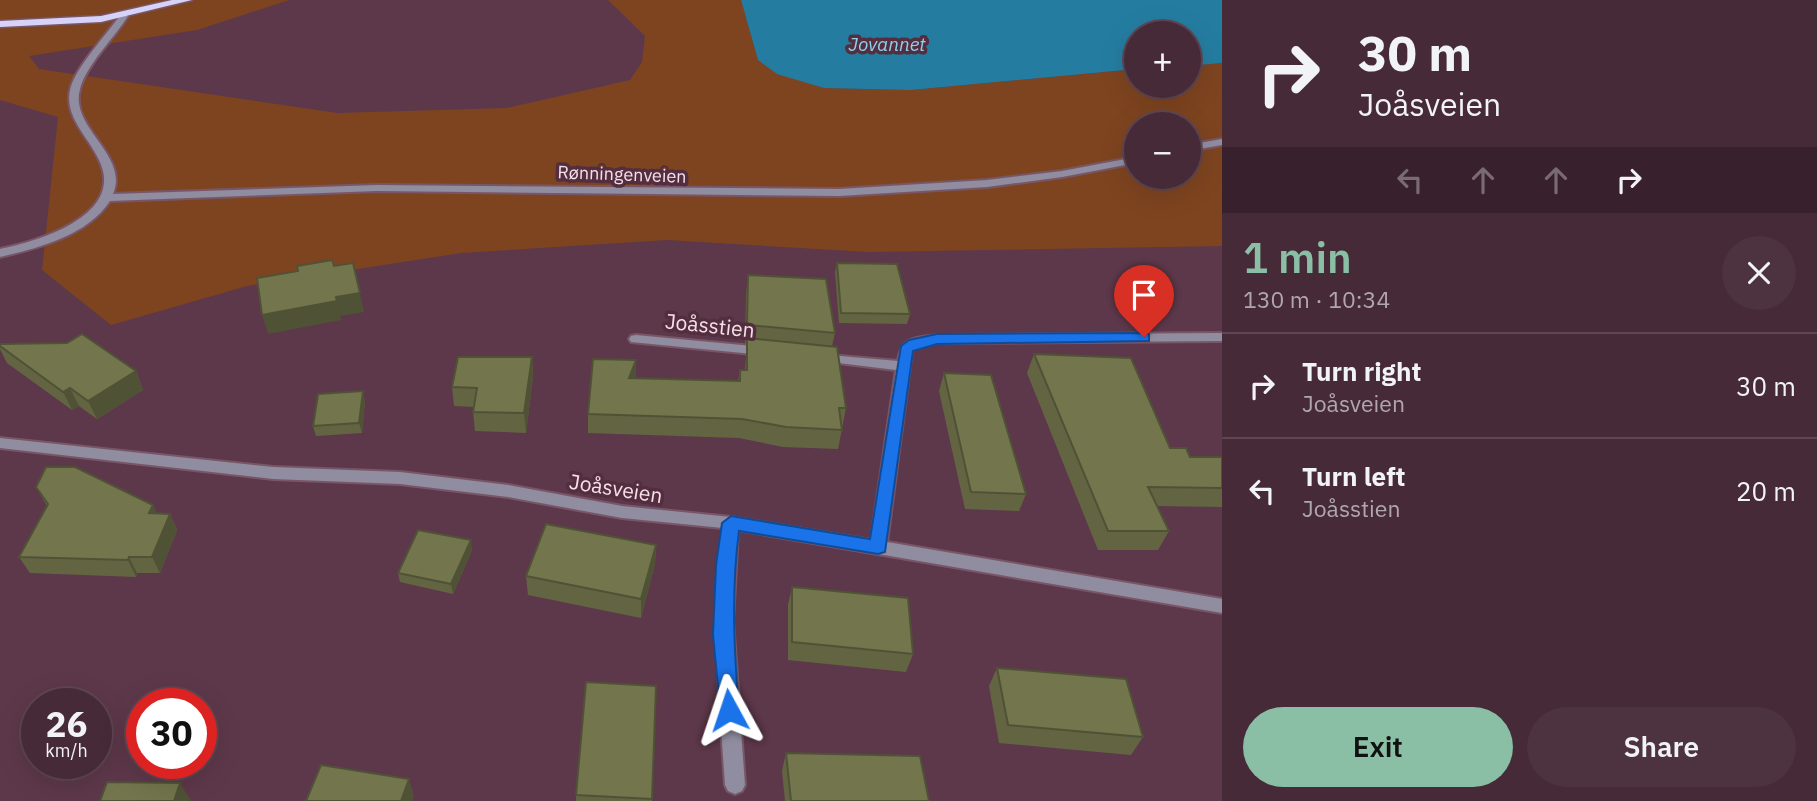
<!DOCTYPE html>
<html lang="en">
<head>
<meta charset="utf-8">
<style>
  :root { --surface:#462a38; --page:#4d3240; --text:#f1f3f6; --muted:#b0a7ae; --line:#5e4653; --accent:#8abfa5 }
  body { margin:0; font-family:"IBM Plex Sans",sans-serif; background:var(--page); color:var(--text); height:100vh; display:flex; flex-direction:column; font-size:26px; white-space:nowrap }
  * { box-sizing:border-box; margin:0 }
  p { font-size:23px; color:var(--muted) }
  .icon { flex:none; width:38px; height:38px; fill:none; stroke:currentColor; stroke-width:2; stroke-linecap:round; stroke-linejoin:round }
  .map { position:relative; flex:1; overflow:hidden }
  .side { display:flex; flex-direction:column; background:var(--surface); width:595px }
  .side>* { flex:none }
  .guide { background:#462a38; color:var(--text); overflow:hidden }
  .controls { position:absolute; left:1124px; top:21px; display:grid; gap:14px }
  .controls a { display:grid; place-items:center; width:77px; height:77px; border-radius:50%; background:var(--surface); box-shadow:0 7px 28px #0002,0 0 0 2px var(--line); font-size:35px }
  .speed { position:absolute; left:21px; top:688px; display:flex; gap:14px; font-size:35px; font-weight:700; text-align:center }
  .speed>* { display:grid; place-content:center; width:91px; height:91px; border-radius:50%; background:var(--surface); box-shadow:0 7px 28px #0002,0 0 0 2px var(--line); line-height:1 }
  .speed small { font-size:18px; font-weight:400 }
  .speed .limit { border:10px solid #d22; background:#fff; color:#111 }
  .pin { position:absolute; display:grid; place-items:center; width:60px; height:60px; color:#fff; margin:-72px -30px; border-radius:50% 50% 50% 0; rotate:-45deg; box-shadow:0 0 7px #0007 }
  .pin .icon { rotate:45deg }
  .me { position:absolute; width:77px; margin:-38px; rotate:355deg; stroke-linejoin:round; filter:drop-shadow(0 0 5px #0008) }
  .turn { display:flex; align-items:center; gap:24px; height:147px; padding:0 21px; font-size:32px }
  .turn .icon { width:91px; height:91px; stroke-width:2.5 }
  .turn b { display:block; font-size:49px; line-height:60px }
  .lanes { display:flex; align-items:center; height:66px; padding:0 21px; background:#0003; justify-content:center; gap:35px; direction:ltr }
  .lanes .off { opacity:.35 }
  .round { display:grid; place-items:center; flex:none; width:74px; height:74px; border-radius:37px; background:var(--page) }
  .head { display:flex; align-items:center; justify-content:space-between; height:119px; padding:0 21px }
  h1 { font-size:42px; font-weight:600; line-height:52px; color:var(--accent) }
  .button { display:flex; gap:14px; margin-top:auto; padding:14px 21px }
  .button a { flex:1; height:80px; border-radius:42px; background:var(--accent); color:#111; font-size:28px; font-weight:600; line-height:80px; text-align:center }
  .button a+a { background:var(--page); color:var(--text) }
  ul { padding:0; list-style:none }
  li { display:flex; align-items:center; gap:21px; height:105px; padding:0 21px; border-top:2px solid var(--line) }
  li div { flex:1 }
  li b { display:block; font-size:26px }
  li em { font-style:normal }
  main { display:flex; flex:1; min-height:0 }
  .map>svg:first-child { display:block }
  .green { fill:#7e4420; fill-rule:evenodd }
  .water { fill:#247da1 }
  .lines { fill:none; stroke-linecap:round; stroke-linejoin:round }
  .minor-casing { stroke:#795667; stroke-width:4 }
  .primary-casing { stroke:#795667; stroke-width:3 }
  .minor { fill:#8f8d9f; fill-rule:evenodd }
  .primary { fill:#d7d3f8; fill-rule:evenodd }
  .wall { fill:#636542 }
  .shaded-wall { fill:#505236 }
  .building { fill:#73754d; stroke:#505236; stroke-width:2 }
  .route { fill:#1a73e8; stroke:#114b97; stroke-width:2 }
  .labels { text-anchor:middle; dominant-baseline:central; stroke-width:7; stroke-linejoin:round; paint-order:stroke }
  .far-street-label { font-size:18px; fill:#f6dfe9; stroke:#522e3f }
  .far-water-label { font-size:19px; font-style:italic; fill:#90cfee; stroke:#522e3f }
  .street-label { font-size:21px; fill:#f6dfe9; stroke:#522e3f }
</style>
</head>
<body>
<main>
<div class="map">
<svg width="1222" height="801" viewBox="0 0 1222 801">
  <rect width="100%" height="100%" fill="#5d384a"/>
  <path class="green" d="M 0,0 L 289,0 L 197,30 L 29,56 L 39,69 L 337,113 L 507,108 L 630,80 L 642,62 L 645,36 L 608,0 L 741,0 L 758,60 L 824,88 L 911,90 L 1136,69 L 1136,86 L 1188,86 L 1188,66 L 1222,63 L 1222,246 L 869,252 L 667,240 L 461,253 L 247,286 L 111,325 L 42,270 L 58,117 L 0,100 ZM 1136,124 L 1188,124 L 1188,177 L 1136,177 Z"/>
  <path class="water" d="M 741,0 L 1222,0 L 1222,63 L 1188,66 L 1188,33 L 1136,33 L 1136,69 L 911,90 L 824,88 L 777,74 L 758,60 Z"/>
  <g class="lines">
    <g class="minor-casing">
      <g id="minor">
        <path d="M 124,13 L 128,16 C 115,37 86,65 80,89 C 69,128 130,155 113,194 L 377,185 L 839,189 L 987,180 L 1062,171 L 1136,157 L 1136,163 L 1062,177 L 987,187 L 839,196 L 377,191 L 110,201 C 87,236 38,248 0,257 L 0,249 C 40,241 128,214 98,158 C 88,137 64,116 70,90 C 74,69 108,33 121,14 Z"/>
        <path d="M 1222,139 L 1222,145 L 1188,151 L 1188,145 Z"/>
        <path d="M 1222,333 L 1222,341 L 937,343 L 918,347 L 912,351 L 887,542 L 1222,599 L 1222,613 L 738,530 L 733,621 L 745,785 L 742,791 L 735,794 L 728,791 L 725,785 C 719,699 712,614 723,528 L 622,518 L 508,497 L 400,484 L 273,479 L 0,448 L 0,438 L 273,467 L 400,472 L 508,485 L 622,506 L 731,517 L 871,540 L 896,370 L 822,361 L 815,357 L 817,354 L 898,361 C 901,336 916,338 937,335 Z"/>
        <path d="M 636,335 L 763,347 L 770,351 L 763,355 L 631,342 L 629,339 L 631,336 Z"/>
      </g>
    </g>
    <g class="primary-casing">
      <path id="primary" d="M 172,0 L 192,0 L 101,22 L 0,27 L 0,21 L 101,16 Z"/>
    </g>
    <use href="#minor" class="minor"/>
    <use href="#primary" class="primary"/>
  </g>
  <g class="wall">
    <path d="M 837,263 L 910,314 L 907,324 L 839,323 L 835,272 Z"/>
    <path d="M 748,275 L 835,333 L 832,346 L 846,408 L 838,449 L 783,447 L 739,438 L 588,433 L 588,414 L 636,378 L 738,381 L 740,370 L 745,370 L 747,344 L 745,344 L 746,294 Z"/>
    <path d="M 0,344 L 136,371 L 143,390 L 97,419 L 79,406 L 72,410 L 7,363 L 0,349 Z"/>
    <path d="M 1034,354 L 1170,448 L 1190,457 L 1222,457 L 1222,507 L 1157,506 L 1169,531 L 1158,550 L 1098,550 L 1027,373 Z"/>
    <path d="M 532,357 L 533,376 L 526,433 L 475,431 L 473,412 L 474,407 L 454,406 L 452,387 Z"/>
    <path d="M 944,373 L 1026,494 L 1019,511 L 965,509 L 939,391 Z"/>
    <path d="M 365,401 L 362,433 L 316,436 L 313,426 Z"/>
    <path d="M 36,487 L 153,505 L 156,513 L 170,514 L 177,530 L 160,573 L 137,573 L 136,577 L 30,573 L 19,557 L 47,506 Z"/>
    <path d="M 656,545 L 655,564 L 641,618 L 528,595 L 526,576 Z"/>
    <path d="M 472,550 L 453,594 L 400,582 L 398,573 Z"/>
    <path d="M 792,587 L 913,654 L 906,672 L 788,660 L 788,605 Z"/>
    <path d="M 997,668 L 1143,737 L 1131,755 L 999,743 L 989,686 Z"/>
    <path d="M 656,686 L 652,801 L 576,801 L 576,795 Z"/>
    <path d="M 786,753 L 929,801 L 785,801 L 782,771 Z"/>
  </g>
  <g class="shaded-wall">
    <path d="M 360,293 L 364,312 L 340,316 L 341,320 L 268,334 L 262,315 L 336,297 Z"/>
    <path d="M 532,357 L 533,376 L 526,433 L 524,413 Z"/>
    <path d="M 636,360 L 636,379 L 629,378 Z"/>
    <path d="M 136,371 L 143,390 L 97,419 L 88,401 Z"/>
    <path d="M 70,388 L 79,406 L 72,410 L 63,392 Z"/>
    <path d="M 363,391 L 365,401 L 362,433 L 359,423 Z"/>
    <path d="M 153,505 L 160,522 L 149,513 Z"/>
    <path d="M 170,514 L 177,530 L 160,573 L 152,557 Z"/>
    <path d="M 471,540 L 472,550 L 453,594 L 451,584 Z"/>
    <path d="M 656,545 L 655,564 L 641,618 L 641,599 Z"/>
    <path d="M 129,557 L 137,573 L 136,577 L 128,560 Z"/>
    <path d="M 409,779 L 414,796 L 412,801 L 401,801 Z"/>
    <path d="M 180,783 L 191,801 L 174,801 Z"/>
  </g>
  <g class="building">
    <path d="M 332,260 L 334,266 L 353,263 L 360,293 L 336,297 L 337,301 L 262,315 L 257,278 L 298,271 L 297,266 Z"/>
    <path d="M 837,263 L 897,264 L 910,314 L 841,313 Z"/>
    <path d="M 748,275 L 826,279 L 835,333 L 747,325 Z"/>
    <path d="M 82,334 L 136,371 L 88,401 L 70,388 L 63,392 L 0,346 L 0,344 L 67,343 Z"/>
    <path d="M 747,338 L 837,347 L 846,408 L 839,408 L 842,430 L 786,427 L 742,419 L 588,414 L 593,359 L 636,360 L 629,378 L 740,381 L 740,370 L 747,370 Z"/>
    <path d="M 1034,354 L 1131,358 L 1170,448 L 1186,448 L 1190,457 L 1222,457 L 1222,488 L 1148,487 L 1169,531 L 1108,531 Z"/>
    <path d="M 458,357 L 532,357 L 524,413 L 473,412 L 477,388 L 452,387 Z"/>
    <path d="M 944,373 L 991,375 L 1026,494 L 971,492 Z"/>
    <path d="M 363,391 L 359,423 L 313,426 L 318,394 Z"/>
    <path d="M 46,467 L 75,467 L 153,505 L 149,513 L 170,514 L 152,557 L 129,557 L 128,560 L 19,557 L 48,504 L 36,487 Z"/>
    <path d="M 546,524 L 656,545 L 641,599 L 526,576 Z"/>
    <path d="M 418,530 L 471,540 L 451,584 L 398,573 Z"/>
    <path d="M 792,587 L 908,598 L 913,654 L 792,642 Z"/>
    <path d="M 997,668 L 1126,679 L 1143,737 L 1008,725 Z"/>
    <path d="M 586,682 L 656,686 L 652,799 L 576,795 Z"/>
    <path d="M 786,753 L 920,756 L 929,801 L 791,801 Z"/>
    <path d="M 321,765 L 409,779 L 401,801 L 306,801 Z"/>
    <path d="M 107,782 L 180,783 L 174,801 L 100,801 Z"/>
  </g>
  <path class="route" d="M 1144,333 L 1149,334 L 1149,341 L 937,344 L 913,351 L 885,552 L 878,554 L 739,531 C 731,592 734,650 739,710 L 736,717 L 729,719 L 721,717 L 713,635 L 716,565 L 722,523 L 731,516 L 870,539 L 901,346 L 909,340 L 937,334 Z"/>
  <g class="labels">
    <g class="far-street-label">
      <text transform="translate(622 174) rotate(2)">Rønningenveien</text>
    </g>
    <g class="far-water-label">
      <text x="887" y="44">Jovannet</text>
    </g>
    <g class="street-label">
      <text transform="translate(710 325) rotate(6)">Joåsstien</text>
      <text transform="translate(616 488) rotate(9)">Joåsveien</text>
    </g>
  </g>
</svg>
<div class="controls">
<a>+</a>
<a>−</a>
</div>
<div class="speed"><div>26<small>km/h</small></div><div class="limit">30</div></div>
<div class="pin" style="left:1144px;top:337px;background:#d93025"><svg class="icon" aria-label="arrive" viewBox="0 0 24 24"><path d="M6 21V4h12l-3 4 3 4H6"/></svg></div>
<svg class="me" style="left:729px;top:710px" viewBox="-20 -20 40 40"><path d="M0-17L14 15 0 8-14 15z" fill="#1a73e8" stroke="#fff" stroke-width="4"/></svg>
</div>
<section class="side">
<div class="guide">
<div class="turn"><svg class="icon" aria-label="right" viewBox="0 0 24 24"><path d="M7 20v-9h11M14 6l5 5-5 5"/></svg><div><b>30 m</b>Joåsveien</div></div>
<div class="lanes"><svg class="icon off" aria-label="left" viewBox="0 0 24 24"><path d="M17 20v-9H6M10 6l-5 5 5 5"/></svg><svg class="icon off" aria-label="ahead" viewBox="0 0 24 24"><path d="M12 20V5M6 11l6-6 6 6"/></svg><svg class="icon off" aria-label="ahead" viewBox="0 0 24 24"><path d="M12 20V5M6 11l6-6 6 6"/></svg><svg class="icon" aria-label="right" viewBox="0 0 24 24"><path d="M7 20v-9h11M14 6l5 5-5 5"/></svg></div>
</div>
<div class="head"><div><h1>1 min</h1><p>130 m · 10:34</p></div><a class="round"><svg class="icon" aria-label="close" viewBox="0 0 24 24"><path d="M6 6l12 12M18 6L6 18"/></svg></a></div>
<ul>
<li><svg class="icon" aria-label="right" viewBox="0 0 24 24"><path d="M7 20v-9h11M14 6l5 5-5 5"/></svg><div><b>Turn right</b><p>Joåsveien</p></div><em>30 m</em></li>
<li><svg class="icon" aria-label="left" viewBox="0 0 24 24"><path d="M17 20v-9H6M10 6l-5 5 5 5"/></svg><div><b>Turn left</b><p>Joåsstien</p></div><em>20 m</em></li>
</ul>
<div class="button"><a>Exit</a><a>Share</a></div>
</section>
</main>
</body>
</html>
